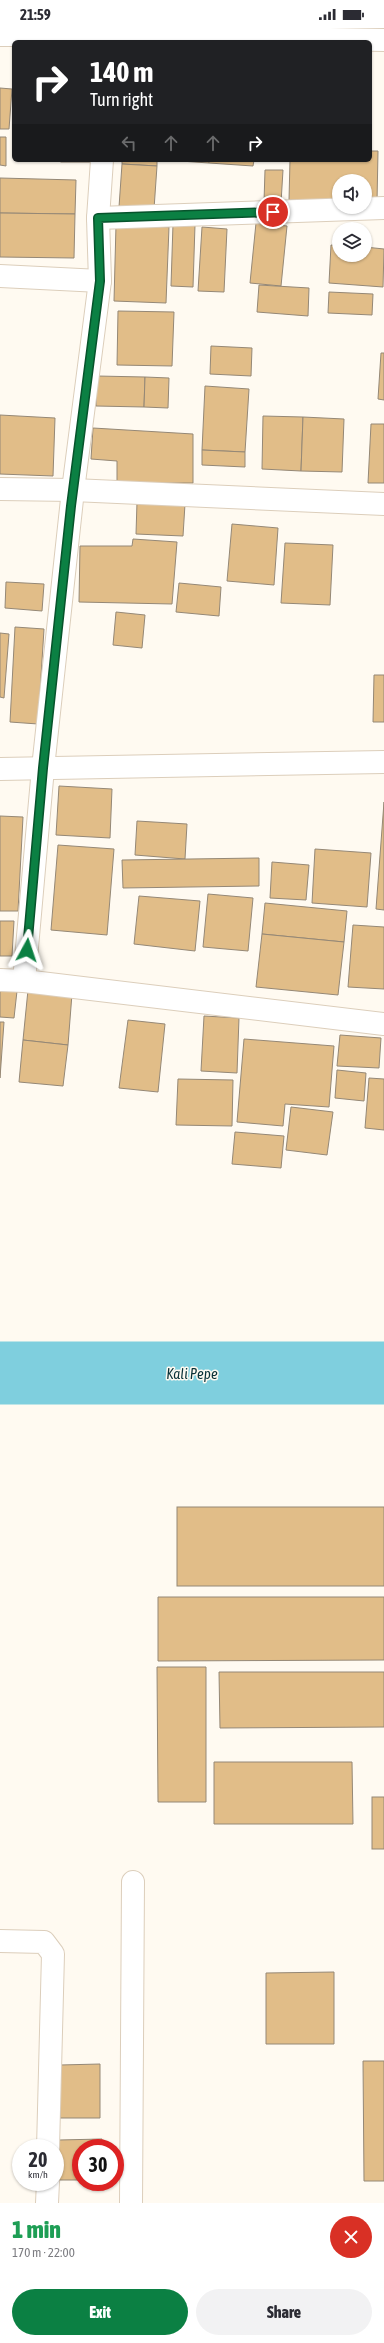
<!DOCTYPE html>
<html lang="en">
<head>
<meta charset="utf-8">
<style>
  :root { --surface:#fff; --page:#f2f2f3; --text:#2b2b33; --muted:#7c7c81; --accent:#0b8043 }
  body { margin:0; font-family:"Asap Condensed",sans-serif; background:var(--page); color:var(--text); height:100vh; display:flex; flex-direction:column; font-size:15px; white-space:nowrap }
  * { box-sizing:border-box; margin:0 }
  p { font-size:13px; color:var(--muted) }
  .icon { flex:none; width:22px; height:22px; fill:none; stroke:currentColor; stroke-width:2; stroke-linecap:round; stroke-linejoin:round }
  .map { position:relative; height:2175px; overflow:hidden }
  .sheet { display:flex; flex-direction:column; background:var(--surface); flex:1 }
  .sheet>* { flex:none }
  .guide { position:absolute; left:12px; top:12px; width:360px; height:122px; border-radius:6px; box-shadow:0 1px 3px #0004; background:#202124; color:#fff; overflow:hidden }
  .buttons { position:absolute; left:332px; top:146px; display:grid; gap:8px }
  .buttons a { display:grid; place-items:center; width:40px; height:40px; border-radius:50%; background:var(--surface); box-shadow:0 1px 3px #0004; font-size:20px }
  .speed { position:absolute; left:12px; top:2111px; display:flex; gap:8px; font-size:20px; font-weight:700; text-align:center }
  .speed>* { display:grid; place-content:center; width:52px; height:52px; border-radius:50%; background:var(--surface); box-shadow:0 1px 3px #0004; line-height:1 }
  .speed small { font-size:10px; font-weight:400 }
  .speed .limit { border:6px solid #d22; background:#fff; color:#111 }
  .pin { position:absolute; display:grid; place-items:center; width:34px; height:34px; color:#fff; margin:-17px; border:2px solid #fff; border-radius:50%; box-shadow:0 1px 4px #0007 }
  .me { position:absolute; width:44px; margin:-22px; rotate:5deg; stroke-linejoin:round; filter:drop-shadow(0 0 3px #0008) }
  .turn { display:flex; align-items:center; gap:14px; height:84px; padding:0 12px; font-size:18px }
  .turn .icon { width:52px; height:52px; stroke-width:2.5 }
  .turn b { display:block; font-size:28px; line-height:34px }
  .lanes { display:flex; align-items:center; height:38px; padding:0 12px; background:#0003; justify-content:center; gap:20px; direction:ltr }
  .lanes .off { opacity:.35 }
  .round { display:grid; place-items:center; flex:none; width:42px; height:42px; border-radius:21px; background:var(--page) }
  .overview { display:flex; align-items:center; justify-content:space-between; height:68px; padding:0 12px }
  h1 { font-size:24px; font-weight:800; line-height:30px; color:#1e9e55 }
  .primary-button { display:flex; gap:8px; margin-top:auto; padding:8px 12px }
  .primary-button a { flex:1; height:46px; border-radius:24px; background:var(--accent); color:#fff; font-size:16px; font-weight:800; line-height:46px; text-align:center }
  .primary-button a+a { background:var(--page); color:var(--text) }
  .status { display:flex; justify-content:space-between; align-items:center; height:28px; padding:0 20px; background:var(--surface); direction:ltr }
  .status svg { height:11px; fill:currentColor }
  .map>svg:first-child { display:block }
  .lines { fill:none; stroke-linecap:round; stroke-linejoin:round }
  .river { stroke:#7fcfde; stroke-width:63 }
  .building { fill:#e1bd88; stroke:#958876 }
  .minor-casing { stroke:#dccebb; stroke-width:24 }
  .secondary-casing { stroke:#dccebb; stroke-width:24 }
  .minor { stroke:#fff; stroke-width:22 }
  .secondary { stroke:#fff; stroke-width:22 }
  .route-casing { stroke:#07532c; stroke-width:10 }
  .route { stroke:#0b8043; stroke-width:7 }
  .labels { text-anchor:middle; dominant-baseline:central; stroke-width:3; stroke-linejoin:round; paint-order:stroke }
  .water-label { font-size:15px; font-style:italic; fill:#083137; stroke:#fffaf1 }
</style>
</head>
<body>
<div class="status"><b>21:59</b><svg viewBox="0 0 49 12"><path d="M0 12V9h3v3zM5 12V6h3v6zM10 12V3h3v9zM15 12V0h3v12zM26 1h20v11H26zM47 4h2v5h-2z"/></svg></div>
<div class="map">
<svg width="384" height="2175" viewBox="0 0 384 2175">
  <rect width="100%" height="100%" fill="#fffaf1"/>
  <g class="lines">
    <path class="river" d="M 0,1345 L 384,1345"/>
  </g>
  <g class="building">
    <path d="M 0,60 L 12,61 L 9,101 L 0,101 Z"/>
    <path d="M 0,109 L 6,109 L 6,138 L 0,137 Z"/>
    <path d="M 370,123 L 378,123 L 377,174 L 365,174 L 365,153 L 339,153 L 339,173 L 289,172 L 290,132 L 370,132 Z"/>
    <rect x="61" y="132" width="37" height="2"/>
    <path d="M 122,132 L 157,132 L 157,138 L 122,136 Z"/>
    <path d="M 166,132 L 209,132 L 209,135 Z"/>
    <path d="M 209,132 L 254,132 L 253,138 L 209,135 Z"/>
    <path d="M 122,136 L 157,138 L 154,181 L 119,179 Z"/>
    <path d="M 265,142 L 283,142 L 281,175 L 264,174 Z"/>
    <path d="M 0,150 L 76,152 L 75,186 L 0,185 Z"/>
    <path d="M 0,185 L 75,186 L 74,230 L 0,229 Z"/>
    <path d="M 256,195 L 287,198 L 281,258 L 250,255 Z"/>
    <path d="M 173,196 L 195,197 L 193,259 L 171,258 Z"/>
    <path d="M 116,197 L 169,199 L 166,275 L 114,273 Z"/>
    <path d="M 202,199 L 227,201 L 224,264 L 198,263 Z"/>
    <path d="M 331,217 L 339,218 L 339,227 L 365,227 L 365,219 L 384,221 L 383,259 L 329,255 Z"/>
    <path d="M 259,257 L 309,260 L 308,288 L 257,284 Z"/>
    <path d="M 329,264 L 373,266 L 372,287 L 328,285 Z"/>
    <path d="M 118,283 L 174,284 L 172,338 L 117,337 Z"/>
    <path d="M 211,318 L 252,320 L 251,348 L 210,346 Z"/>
    <path d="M 381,325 L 384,325 L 384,372 L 378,371 Z"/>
    <path d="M 97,348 L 145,349 L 144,379 L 96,378 Z"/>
    <path d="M 145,349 L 169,350 L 168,380 L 144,379 Z"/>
    <path d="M 205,358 L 249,361 L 245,424 L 202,422 Z"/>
    <path d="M 0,387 L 55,390 L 53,448 L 0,446 Z"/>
    <path d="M 263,388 L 303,389 L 301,443 L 262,441 Z"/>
    <path d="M 303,389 L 344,391 L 342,444 L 301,443 Z"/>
    <path d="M 371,396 L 384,396 L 384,455 L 368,455 Z"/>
    <path d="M 93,400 L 193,406 L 193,455 L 117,455 L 117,433 L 91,431 Z"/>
    <path d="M 202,422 L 245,424 L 245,439 L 202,437 Z"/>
    <path d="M 137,474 L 185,476 L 183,508 L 136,506 Z"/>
    <path d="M 232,496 L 278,500 L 274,557 L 227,553 Z"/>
    <path d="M 133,511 L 177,514 L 172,576 L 79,574 L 80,518 L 132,518 Z"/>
    <path d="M 285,515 L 333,517 L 330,577 L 281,575 Z"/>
    <path d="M 6,554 L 44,556 L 42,583 L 5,580 Z"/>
    <path d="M 179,555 L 221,559 L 219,588 L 176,584 Z"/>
    <path d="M 116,584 L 145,587 L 142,620 L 113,617 Z"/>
    <path d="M 15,599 L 44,601 L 38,696 L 10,694 Z"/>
    <path d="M 0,605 L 9,606 L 4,670 L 0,669 Z"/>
    <path d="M 374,647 L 384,647 L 384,694 L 373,694 Z"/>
    <path d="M 59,758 L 112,761 L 110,810 L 56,807 Z"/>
    <path d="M 384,774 L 384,882 L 376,881 Z"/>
    <path d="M 0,788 L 23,789 L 18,883 L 0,883 Z"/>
    <path d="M 137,793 L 187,796 L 185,831 L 135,827 Z"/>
    <path d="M 58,817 L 114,821 L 107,907 L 51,902 Z"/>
    <path d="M 315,821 L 371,825 L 367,879 L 312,875 Z"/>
    <path d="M 259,830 L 259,858 L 123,860 L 122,832 Z"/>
    <path d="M 272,834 L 309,837 L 306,872 L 270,870 Z"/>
    <path d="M 208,866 L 253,870 L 248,923 L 203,919 Z"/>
    <path d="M 139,868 L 200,873 L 195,923 L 134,916 Z"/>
    <path d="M 265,875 L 347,883 L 344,914 L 262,906 Z"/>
    <path d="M 0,893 L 14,893 L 12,928 L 0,928 Z"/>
    <path d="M 353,897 L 384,899 L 384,961 L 348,959 Z"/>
    <path d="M 262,906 L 344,914 L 338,967 L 256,959 Z"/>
    <path d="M 0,961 L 17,963 L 14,990 L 0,989 Z"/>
    <path d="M 28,962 L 72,966 L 68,1017 L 23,1012 Z"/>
    <path d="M 204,988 L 239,990 L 237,1045 L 201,1043 Z"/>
    <path d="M 128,992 L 165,996 L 158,1064 L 119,1060 Z"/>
    <path d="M 0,994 L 4,994 L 0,1050 Z"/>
    <path d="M 340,1007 L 381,1010 L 379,1040 L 337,1038 Z"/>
    <path d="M 244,1011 L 334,1018 L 329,1079 L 285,1076 L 283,1098 L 237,1094 Z"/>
    <path d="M 23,1012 L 68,1017 L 63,1058 L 19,1054 Z"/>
    <path d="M 337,1042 L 366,1045 L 364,1073 L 335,1070 Z"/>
    <path d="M 369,1050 L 384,1051 L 384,1102 L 365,1100 Z"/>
    <path d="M 178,1051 L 233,1052 L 232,1098 L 176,1097 Z"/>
    <path d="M 291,1079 L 333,1084 L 327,1127 L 286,1122 Z"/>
    <path d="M 235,1104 L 284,1108 L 281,1140 L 232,1136 Z"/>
    <rect x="177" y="1479" width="207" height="79"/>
    <path d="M 158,1569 L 384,1569 L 384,1632 L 158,1633 Z"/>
    <path d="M 157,1639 L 206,1639 L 206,1774 L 158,1774 Z"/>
    <path d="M 219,1644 L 384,1644 L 384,1699 L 220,1700 Z"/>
    <path d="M 214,1734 L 352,1734 L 353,1796 L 214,1796 Z"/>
    <rect x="372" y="1769" width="12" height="52"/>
    <path d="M 334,1944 L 334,2016 L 266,2016 L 266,1945 Z"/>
    <path d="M 363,2033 L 384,2033 L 384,2153 L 364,2153 Z"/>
    <path d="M 100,2036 L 100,2090 L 60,2090 L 60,2037 Z"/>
    <path d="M 102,2111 L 102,2120 L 81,2120 L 81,2152 L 59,2152 L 59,2112 Z"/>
  </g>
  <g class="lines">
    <g class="minor-casing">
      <g id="minor">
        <path d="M 98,190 L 384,180"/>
        <path d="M 0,248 L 100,253"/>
        <path d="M 0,461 L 73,462 L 384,476"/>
        <path d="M 0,741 L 384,734"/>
        <path d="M 0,952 L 24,953 L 384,996"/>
        <path d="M 24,953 L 43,740 L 73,462 L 100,253 L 98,190 L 102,132"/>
        <path d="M 0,1913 L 44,1914 L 53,1926 L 48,2120"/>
        <path d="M 47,2175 L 48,2154"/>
        <path d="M 131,2175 L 133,1854"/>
      </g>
    </g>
    <g class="secondary-casing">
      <path id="secondary" d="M 0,7 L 111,7 L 384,12"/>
    </g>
    <use href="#minor" class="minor"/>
    <use href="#secondary" class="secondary"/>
  </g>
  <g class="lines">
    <g class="route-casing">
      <path id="route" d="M 27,922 L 43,740 L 71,478 L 100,253 L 98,190 L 273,184"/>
    </g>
    <use href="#route" class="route"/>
  </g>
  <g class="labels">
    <g class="water-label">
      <text x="192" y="1345">Kali Pepe</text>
    </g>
  </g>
</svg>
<div class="buttons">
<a><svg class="icon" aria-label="sound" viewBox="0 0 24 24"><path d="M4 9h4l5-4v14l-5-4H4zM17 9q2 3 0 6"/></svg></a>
<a><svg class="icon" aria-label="layers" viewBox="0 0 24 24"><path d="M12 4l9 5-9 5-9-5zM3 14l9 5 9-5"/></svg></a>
</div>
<div class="speed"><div>20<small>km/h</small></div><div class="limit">30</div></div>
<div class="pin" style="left:273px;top:184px;background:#d93025"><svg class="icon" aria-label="arrive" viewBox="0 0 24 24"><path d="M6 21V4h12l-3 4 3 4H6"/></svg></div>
<svg class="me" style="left:27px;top:922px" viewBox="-20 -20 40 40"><path d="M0-17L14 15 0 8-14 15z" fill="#0b8043" stroke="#fff" stroke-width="4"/></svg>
<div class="guide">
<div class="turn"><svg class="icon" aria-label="right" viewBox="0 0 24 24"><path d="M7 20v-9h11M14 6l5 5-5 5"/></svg><div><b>140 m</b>Turn right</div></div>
<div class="lanes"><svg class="icon off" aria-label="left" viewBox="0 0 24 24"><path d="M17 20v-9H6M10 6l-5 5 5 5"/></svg><svg class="icon off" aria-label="ahead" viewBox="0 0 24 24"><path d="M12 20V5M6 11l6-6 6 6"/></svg><svg class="icon off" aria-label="ahead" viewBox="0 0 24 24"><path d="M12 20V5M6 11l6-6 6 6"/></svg><svg class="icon" aria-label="right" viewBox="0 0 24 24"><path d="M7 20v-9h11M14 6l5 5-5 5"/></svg></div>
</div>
</div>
<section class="sheet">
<div class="overview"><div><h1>1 min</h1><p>170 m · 22:00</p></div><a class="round" style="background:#d93025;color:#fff"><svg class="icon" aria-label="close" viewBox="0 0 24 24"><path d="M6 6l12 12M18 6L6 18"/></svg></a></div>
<div class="primary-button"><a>Exit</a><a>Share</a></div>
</section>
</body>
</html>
